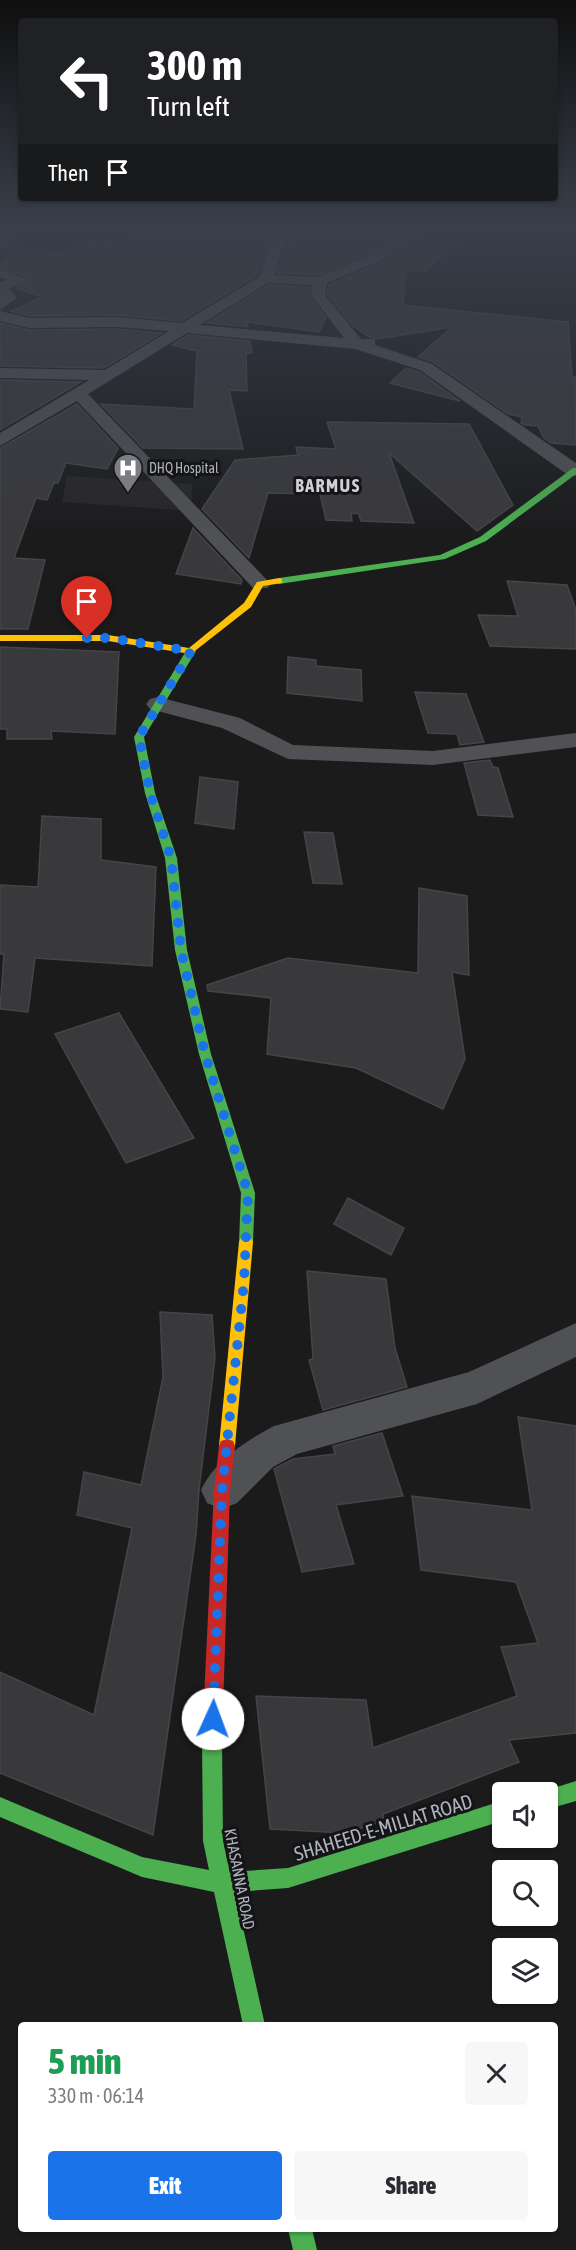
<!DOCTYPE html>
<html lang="en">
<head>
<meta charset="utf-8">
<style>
  :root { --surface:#fff; --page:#f7f7f7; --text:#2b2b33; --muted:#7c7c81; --accent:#1a73e8 }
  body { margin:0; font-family:"Asap Condensed",sans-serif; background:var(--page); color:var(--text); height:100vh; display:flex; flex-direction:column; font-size:22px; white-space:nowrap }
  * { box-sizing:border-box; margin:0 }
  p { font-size:20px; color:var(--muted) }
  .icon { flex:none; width:33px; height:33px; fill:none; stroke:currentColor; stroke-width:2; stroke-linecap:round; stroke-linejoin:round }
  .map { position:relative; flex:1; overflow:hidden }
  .details { position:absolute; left:18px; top:2022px; width:540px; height:210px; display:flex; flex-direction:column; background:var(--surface); border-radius:6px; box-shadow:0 2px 4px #0004 }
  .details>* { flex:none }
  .banner { position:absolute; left:18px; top:18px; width:540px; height:183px; border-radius:6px; box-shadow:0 2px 4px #0004; background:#202124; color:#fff; overflow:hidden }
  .tools { position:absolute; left:492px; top:1782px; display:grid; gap:12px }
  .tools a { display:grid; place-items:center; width:66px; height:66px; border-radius:6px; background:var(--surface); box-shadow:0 2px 4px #0004; font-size:30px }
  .pin { position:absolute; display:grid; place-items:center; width:51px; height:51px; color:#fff; margin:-62px -26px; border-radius:50% 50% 50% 0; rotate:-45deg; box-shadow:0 0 6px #0007 }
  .pin .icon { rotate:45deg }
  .me { position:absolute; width:66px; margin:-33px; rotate:2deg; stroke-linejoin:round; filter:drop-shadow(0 0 4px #0008) }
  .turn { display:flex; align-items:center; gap:21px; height:126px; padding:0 30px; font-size:27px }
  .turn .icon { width:78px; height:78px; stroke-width:2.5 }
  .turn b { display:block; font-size:42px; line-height:51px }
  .then { display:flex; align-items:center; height:57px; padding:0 30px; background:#0003; gap:12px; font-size:22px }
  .round { display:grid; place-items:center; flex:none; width:63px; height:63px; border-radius:6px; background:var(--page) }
  .overview { display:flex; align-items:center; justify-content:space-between; height:102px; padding:0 30px }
  h1 { font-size:36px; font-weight:800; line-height:45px; color:#1e9e55 }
  .cta { display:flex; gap:12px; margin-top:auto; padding:12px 30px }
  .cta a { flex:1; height:69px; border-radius:6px; background:var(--accent); color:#fff; font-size:24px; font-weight:800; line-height:69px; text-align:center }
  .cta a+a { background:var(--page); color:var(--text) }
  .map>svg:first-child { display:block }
  .built { fill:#262629 }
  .building { fill:#39393c; stroke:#444548; stroke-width:1.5 }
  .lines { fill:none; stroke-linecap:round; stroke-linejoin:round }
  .street { fill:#505154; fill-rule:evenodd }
  .fast { fill:#4caf50; fill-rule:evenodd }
  .slow { fill:#ffc107; fill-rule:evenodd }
  .jam { fill:#c62828; fill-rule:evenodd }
  .route { stroke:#1a73e8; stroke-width:10; stroke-dasharray:0 18 }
  .labels { text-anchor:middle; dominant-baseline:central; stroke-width:6; stroke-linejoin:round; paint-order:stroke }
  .far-poi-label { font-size:14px; fill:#aeb2bb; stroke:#151518; text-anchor:start }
  .street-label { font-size:16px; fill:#aeb2bb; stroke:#151518 }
  .far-district-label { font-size:18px; font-weight:bold; letter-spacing:1.5px; fill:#cfd1d7; stroke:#151518 }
  .near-street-label { font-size:20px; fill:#aeb2bb; stroke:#151518 }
</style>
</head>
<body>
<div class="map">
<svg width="576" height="2250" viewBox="0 0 576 2250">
  <rect width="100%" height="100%" fill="#1b1b1c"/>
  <path class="built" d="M 67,476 L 192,484 L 191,511 L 62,502 Z"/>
  <g class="building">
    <path d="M 156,225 L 178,225 L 219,235 L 219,225 L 275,225 L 257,275 L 181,321 L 117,315 L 29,316 L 11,311 L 43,297 L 16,288 L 30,279 L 0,266 L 15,247 L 60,252 L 99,237 L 119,243 Z"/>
    <path d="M 293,225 L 324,225 L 323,232 L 373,238 L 374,233 L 457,241 L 426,271 L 405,271 L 403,305 L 568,322 L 572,377 L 576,377 L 576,445 L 551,443 L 543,437 L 538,426 L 525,425 L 521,423 L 522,417 L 508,414 L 433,362 L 418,357 L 452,327 L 377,339 L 369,337 L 353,326 L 327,294 L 329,285 L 379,264 L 402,248 L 403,238 L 390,238 L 367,254 L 318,275 L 277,273 Z"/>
    <path d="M 269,285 L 310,287 L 309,296 L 326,318 L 319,332 L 247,322 L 248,327 L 207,323 Z"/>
    <path d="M 0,323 L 29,330 L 117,329 L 162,333 L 104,368 L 0,366 Z"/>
    <path d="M 188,335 L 250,341 L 252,353 L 246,353 L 247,391 L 229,390 L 243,449 L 143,448 L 101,404 L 194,409 L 197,351 L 172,345 Z"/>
    <path d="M 406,368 L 419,372 L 460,401 L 390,383 Z"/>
    <path d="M 0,380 L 81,382 L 0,430 Z"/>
    <path d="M 77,404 L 118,448 L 107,469 L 66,463 L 58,483 L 54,483 L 47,500 L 36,498 L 14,558 L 45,560 L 28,629 L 0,629 L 0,448 Z"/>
    <path d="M 327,422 L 469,424 L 513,505 L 477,531 L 389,453 L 414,523 L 361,521 L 358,513 L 351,514 L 352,521 L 326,520 L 320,494 L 268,493 L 249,558 L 202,509 L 235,460 L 298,455 L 296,447 L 336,449 Z"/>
    <path d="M 193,528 L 242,580 L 241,584 L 176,574 Z"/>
    <path d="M 507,581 L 567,585 L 576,610 L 576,649 L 490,646 L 478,615 L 518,616 Z"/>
    <path d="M 0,647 L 119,652 L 115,734 L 51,731 L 52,739 L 7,739 L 7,729 L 0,729 Z"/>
    <path d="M 288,657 L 316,660 L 316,666 L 361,670 L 362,701 L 287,693 Z"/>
    <path d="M 415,692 L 466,694 L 484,742 L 460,745 L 457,734 L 428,733 Z"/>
    <path d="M 490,760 L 493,767 L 498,768 L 513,817 L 478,815 L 464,763 Z"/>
    <path d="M 200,777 L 238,782 L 234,829 L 195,823 Z"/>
    <path d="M 42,816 L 101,819 L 101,860 L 156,867 L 152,966 L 35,958 L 28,1012 L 0,1009 L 4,954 L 0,954 L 0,885 L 38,887 Z"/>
    <path d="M 304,832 L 333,833 L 342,884 L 313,883 Z"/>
    <path d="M 419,888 L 467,896 L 469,975 L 452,972 L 465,1059 L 443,1109 L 356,1068 L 267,1054 L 271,998 L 208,991 L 207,985 L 288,958 L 418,973 Z"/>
    <path d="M 119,1013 L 194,1138 L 126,1163 L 55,1034 Z"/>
    <path d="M 348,1198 L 404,1228 L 391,1255 L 334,1224 Z"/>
    <path d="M 307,1271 L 386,1279 L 395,1348 L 407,1387 L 323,1410 L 309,1360 L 313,1359 Z"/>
    <path d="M 160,1312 L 212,1315 L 215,1358 L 199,1490 L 196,1535 L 153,1835 L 0,1773 L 0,1672 L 94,1715 L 132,1528 L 77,1515 L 84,1472 L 141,1485 L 163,1377 Z"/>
    <path d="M 518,1417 L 576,1426 L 576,1733 L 509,1740 L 519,1762 L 383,1814 L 384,1821 L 346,1833 L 270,1829 L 256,1696 L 366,1700 L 373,1748 L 517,1696 L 501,1647 L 538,1643 L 516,1582 L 421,1570 L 412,1496 L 532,1510 Z"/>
    <path d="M 382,1433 L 403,1496 L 336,1505 L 354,1564 L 302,1572 L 274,1469 L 293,1459 L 335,1454 L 333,1446 Z"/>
  </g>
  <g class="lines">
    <g class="street">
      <path d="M 8,225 L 22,225 L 5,248 L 0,249 L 0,236 Z"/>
      <path d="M 277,225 L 291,225 L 274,275 L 318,277 L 368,256 L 391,240 L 401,240 L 401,246 L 378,262 L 327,283 L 325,295 L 361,339 L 375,339 L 375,345 L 432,364 L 576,463 L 576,476 L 568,475 L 420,370 L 355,349 L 187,333 L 88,394 L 267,580 L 271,584 L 267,588 L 253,588 L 77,401 L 0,446 L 0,433 L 89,380 L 0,378 L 0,368 L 105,370 L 169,331 L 117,327 L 29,328 L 0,321 L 0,311 L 29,318 L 117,317 L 182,323 L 259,277 ZM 268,283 L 312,285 L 311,295 L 344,338 L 200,325 Z"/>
      <path d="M 0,268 L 28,280 L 9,289 L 17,298 L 0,310 L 0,282 L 8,280 L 0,277 Z"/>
      <path d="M 158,697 L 240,718 L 293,745 L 433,751 L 576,733 L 576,747 L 433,765 L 288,759 L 222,728 L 150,709 L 146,704 L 150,699 Z"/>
      <path d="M 576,1323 L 576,1357 L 477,1404 L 297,1454 L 273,1467 L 237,1503 L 222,1509 L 207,1503 L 201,1490 C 215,1460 246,1441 274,1426 L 469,1372 Z"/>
    </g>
    <g class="fast">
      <path d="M 573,468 L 576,468 L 576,474 L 486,541 L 445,559 L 279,584 L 275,581 L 279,578 L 440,555 L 480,537 Z"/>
      <path d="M 191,648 L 196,651 L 144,737 L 155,793 L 177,858 L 187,950 L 211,1054 L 255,1193 L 253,1242 L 251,1246 L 246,1248 L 241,1246 L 239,1242 L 241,1193 L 199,1054 L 175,950 L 165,858 L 145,793 L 134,737 L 186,651 Z"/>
      <path d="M 212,1731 L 219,1734 L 222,1741 L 223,1841 L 230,1872 L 288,1868 L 502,1801 L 502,1821 L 288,1888 L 235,1892 L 265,2025 L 243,2025 L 214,1892 L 142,1877 L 0,1817 L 0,1797 L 142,1857 L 209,1870 L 203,1841 L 202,1741 L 205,1734 Z"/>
      <path d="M 576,1781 L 576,1801 L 548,1809 L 548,1792 L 541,1792 Z"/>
      <path d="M 288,2229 L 312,2229 L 317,2250 L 293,2250 Z"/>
    </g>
    <g class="slow">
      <path d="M 279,578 L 282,579 L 282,583 L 263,586 L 251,607 L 191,654 L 108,641 L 0,641 L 0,635 L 108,635 L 189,648 L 244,603 L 257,582 Z"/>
      <path d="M 246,1236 L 251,1238 L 253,1242 L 235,1446 L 233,1451 L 227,1453 L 221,1451 L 219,1446 L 239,1242 L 241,1238 Z"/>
    </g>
    <path class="jam" d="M 227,1439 L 233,1441 L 235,1446 L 230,1490 L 222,1741 L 219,1748 L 212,1751 L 205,1748 L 202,1741 L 214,1490 L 219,1446 L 221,1441 Z"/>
  </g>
  <linearGradient id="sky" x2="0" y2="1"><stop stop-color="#0f0f0f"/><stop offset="0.42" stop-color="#393f4b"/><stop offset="1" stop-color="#393f4b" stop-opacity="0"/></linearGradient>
  <rect width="576" height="540" fill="url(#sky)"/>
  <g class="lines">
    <path class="route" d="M 87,638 L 108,638 L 191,651 L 139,737 L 150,793 L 171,858 L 181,950 L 205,1054 L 248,1193 L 244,1282 L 222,1490 L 213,1719"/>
  </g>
  <defs>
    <g id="hospital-pin" transform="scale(1.5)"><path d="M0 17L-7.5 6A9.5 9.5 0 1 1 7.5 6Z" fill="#7b7d83" stroke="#151518"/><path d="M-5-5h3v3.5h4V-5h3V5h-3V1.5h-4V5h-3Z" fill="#fff"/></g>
  </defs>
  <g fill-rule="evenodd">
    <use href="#hospital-pin" x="128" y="468"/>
  </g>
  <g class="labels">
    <g class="far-poi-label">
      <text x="149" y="468">DHQ Hospital</text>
    </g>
    <g class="street-label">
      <text transform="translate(240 1879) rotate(79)">KHASANNA ROAD</text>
    </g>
    <g class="far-district-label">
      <text x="328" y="485">BARMUS</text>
    </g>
    <g class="near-street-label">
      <text transform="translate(383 1827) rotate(-17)">SHAHEED-E-MILLAT ROAD</text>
    </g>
  </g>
</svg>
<div class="tools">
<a><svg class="icon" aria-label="sound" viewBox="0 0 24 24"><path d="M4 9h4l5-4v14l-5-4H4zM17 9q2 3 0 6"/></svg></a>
<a><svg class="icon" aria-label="search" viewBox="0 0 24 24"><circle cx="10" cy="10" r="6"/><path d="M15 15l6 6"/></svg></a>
<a><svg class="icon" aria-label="layers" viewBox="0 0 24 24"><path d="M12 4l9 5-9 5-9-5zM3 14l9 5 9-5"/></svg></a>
</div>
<div class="pin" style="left:87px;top:638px;background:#d93025"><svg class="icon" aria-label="arrive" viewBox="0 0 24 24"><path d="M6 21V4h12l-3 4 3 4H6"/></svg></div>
<svg class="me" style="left:213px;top:1719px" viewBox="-20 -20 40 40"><circle r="19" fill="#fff"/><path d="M0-13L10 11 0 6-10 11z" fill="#1a73e8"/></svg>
<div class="banner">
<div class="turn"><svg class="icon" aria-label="left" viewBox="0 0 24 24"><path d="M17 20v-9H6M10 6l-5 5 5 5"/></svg><div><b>300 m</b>Turn left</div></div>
<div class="then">Then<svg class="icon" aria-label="arrive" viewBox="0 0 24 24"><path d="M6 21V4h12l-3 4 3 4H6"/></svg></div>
</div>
<section class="details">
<div class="overview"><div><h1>5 min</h1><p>330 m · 06:14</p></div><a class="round"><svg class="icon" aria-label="close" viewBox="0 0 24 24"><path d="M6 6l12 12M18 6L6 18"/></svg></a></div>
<div class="cta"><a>Exit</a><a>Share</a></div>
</section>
</div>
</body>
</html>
